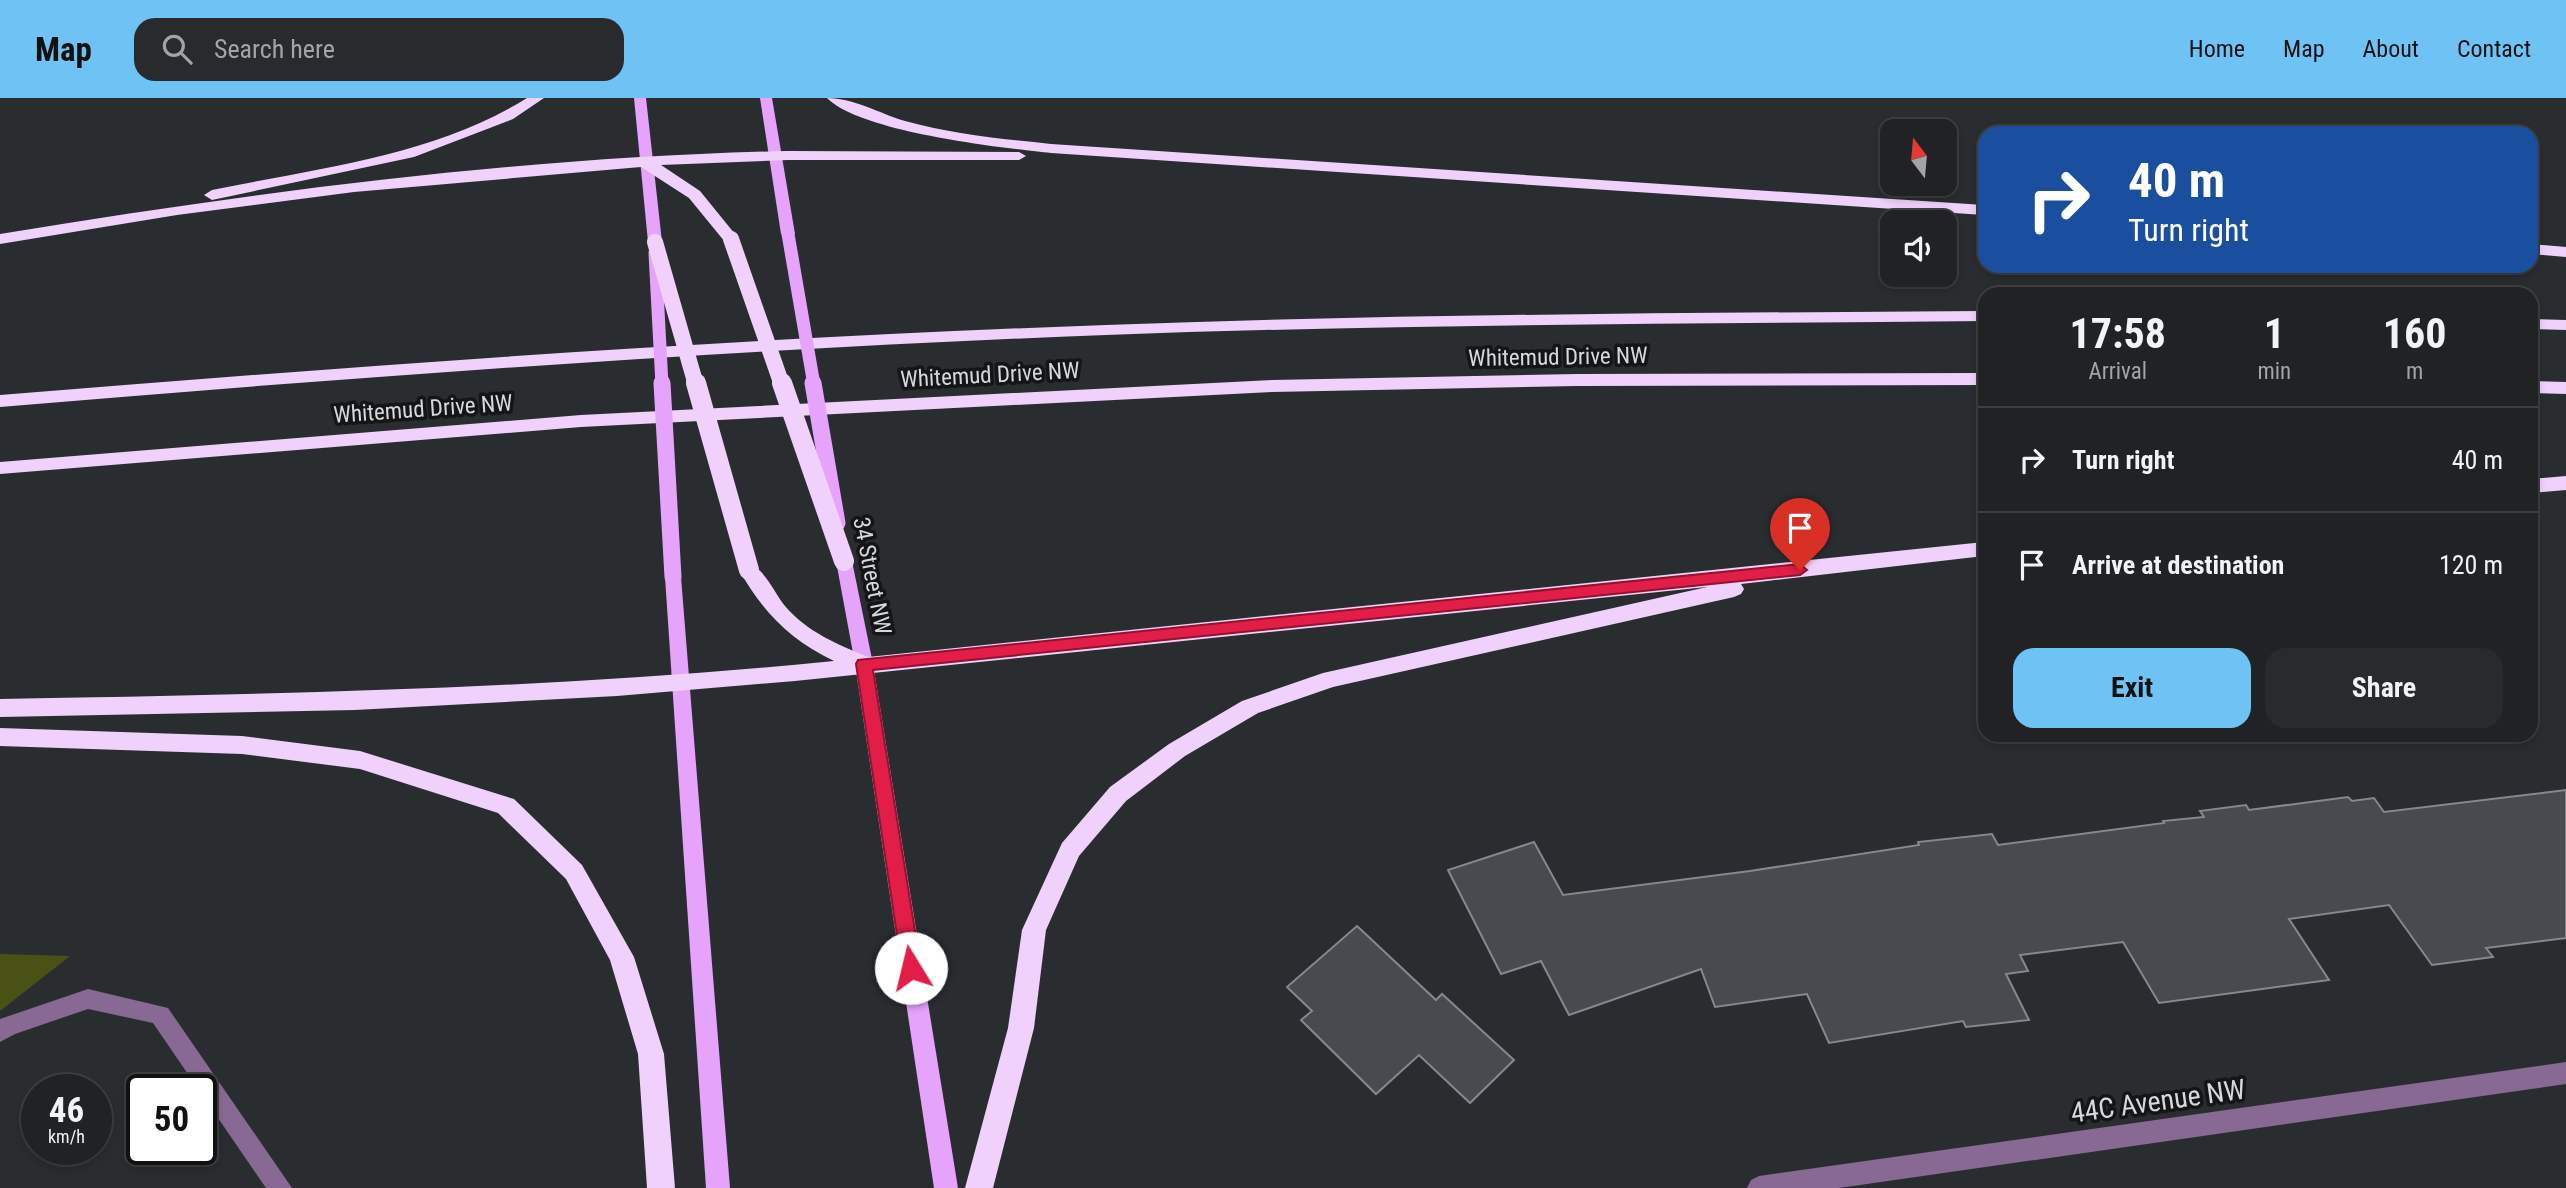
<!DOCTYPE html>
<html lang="en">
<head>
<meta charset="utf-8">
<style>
  :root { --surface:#202224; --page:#282a2c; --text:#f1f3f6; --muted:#a2a4a6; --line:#3d3f41; --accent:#6fc2f4 }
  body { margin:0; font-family:"Roboto Condensed",sans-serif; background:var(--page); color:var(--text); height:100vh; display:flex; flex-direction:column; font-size:26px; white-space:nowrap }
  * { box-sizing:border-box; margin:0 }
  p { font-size:23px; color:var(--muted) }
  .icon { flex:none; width:38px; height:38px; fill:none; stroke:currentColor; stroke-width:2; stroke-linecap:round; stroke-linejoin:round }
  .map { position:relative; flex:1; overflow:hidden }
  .sheet { position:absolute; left:1978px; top:189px; width:560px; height:455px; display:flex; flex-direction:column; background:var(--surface); border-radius:21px; box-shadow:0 4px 10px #0003,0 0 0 2px var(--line) }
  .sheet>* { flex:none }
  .banner { position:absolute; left:1978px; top:28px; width:560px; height:147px; border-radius:21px; box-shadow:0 4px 10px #0003,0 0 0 2px var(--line); background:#1a4fa0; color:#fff; overflow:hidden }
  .needle { width:46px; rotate:344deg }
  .tools { position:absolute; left:1880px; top:21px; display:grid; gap:14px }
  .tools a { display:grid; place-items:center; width:77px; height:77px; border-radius:14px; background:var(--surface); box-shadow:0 4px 10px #0003,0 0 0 2px var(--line); font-size:35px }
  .speed { position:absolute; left:21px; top:976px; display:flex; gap:14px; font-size:35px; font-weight:700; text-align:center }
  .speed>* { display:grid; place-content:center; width:91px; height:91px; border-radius:50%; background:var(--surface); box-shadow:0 4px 10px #0003,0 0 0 2px var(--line); line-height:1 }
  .speed small { font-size:18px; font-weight:400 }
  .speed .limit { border:4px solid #111; border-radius:10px; background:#fff; color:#111 }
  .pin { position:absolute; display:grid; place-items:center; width:60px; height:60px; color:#fff; margin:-72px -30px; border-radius:50% 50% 50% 0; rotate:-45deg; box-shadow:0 0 7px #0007 }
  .pin .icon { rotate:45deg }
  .me { position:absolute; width:77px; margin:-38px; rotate:351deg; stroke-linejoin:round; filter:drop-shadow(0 0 5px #0008) }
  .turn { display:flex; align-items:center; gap:24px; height:147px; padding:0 35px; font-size:32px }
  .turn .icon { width:91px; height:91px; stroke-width:2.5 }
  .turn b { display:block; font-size:49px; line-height:60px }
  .eta { display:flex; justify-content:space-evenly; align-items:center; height:119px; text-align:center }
  .eta b { font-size:42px; font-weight:700; line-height:49px }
  .button { display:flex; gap:14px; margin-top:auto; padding:14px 35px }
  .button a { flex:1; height:80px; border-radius:21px; background:var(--accent); color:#111; font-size:28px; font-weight:700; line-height:80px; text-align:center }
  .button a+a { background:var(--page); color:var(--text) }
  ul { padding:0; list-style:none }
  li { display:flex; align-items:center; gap:21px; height:105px; padding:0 35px; border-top:2px solid var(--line) }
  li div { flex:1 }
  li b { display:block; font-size:26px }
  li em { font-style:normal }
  header { display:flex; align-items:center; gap:42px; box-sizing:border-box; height:98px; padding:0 35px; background:var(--accent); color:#111 }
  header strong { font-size:33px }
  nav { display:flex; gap:38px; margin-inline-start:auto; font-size:24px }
  .search { width:490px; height:63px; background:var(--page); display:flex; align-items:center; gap:18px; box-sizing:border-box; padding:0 24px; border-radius:21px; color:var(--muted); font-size:26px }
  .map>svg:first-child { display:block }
  .green { fill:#495114 }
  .building { fill:#474a4e; stroke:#85888c; stroke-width:2 }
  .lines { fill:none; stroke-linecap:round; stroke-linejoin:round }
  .minor { fill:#886993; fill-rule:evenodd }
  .major { fill:#e5a3fc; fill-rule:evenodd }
  .highway { fill:#f0d1fb; fill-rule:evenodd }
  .major-bridge-far1 { stroke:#e5a3fc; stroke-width:13 }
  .major-bridge { stroke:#e5a3fc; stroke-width:17 }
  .highway-bridge-far1 { stroke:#f0d1fb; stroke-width:16 }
  .highway-bridge { stroke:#f0d1fb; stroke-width:20 }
  .route { fill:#e11d48; stroke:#92132f; stroke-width:2 }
  .labels { text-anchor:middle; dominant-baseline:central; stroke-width:7; stroke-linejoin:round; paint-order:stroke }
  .street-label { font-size:23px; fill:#d6d8da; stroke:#131516 }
  .near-street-label { font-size:28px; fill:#d6d8da; stroke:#131516 }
</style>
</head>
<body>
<header>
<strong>Map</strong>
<div class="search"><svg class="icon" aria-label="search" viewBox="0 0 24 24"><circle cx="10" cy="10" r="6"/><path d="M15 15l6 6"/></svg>Search here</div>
<nav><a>Home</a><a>Map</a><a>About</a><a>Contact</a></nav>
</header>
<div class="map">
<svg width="2566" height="1090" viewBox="0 0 2566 1090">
  <rect width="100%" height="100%" fill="#2a2d30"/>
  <path class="green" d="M 0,856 L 70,858 L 0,913 Z"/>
  <g class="building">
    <path d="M 2566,692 L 2566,840 L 2486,850 L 2493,859 L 2432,867 L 2389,807 L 2289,821 L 2329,882 L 2159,905 L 2123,844 L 2020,857 L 2028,873 L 2006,876 L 2029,922 L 1966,929 L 1963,923 L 1829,945 L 1807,896 L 1715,909 L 1701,871 L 1569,917 L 1541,863 L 1501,876 L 1448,772 L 1534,744 L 1563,797 L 1750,773 L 1919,747 L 1918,744 L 1992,736 L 1998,747 L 2164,725 L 2163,723 L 2204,719 L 2200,713 L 2246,707 L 2249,712 L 2348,699 L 2352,703 L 2374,700 L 2384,714 Z"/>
    <path d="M 1357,828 L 1436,902 L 1442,896 L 1514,962 L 1470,1005 L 1419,957 L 1376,996 L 1301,922 L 1312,913 L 1287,889 Z"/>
  </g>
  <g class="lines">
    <g class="minor">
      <path d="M 88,891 L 168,910 L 292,1090 L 266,1090 L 153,925 L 88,911 L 15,936 L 0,944 L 0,921 Z"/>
      <path d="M 2566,964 L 2566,986 L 1839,1090 L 1747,1090 L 1751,1082 L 1759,1078 Z"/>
    </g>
    <g class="major">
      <path d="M 634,0 L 646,0 L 662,144 L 655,148 L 648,144 Z"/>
      <path d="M 760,0 L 772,0 L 795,136 L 788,140 L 781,136 Z"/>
      <path d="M 844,457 L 852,463 L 873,566 L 958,1090 L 934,1090 L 855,566 L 836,463 Z"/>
      <path d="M 673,473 L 681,479 L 730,1090 L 706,1090 L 665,479 Z"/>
    </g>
    <g class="highway">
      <path d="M 527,0 L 544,0 L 513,21 L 414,59 L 212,102 L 204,97 L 212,92 C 318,70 434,58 527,0 Z"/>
      <path d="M 827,0 C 854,0 878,15 905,23 C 952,36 1002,41 1051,46 L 1984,107 L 1984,117 L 1051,55 C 1002,50 860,34 827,0 Z"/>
      <path d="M 788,53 L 1019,54 L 1026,58 L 1019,62 L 788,62 L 661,67 L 700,93 L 739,141 L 731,146 L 725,144 L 689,100 L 641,69 L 354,94 L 177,117 L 0,146 L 0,136 C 260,93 524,59 788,53 Z"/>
      <path d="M 2530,146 L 2566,149 L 2566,159 L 2530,156 Z"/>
      <path d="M 1984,213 L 1984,223 C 1691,226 1398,226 1106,237 C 736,251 368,278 0,309 L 0,297 C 368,267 737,240 1106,227 C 1398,216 1691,215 1984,213 Z"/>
      <path d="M 2530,221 L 2566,222 L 2566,232 L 2530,231 Z"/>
      <path d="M 1984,275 L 1984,287 L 1577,288 L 1272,294 L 581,329 L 0,376 L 0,364 L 581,317 L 1272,282 L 1577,276 Z"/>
      <path d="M 2530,283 L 2566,284 L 2566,296 L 2530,295 Z"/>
      <path d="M 2566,378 L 2566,392 L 2530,395 L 2530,381 Z"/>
      <path d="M 1984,444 L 1984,458 L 1741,486 L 1744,491 L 1741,496 L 1734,499 L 1333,589 L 1258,615 L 1185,658 L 1126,703 L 1079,758 L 1046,832 L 1034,930 L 993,1090 L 965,1090 L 1008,930 L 1022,832 L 1062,745 L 1110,689 L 1169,646 L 1242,603 L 1323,575 L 1707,489 L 795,583 L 617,598 L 355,612 L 0,619 L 0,601 C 278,596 556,591 834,563 C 790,542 763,514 739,472 L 742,467 C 761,461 774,495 785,508 C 807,534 837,546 868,559 Z"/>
      <path d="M 0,630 L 242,638 L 360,653 L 514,701 L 582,767 L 634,859 L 664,956 L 675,1090 L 647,1090 L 638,956 L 610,862 L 566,781 L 498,715 L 360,671 L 242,656 L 0,648 Z"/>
    </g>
    <g class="major-bridge-far1">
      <path d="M 788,136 L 814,287"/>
      <path d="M 655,155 L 662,287"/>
    </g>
    <g class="major-bridge">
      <path d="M 662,285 L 673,479"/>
      <path d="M 813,285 L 837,425"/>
    </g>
    <g class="highway-bridge-far1">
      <path d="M 731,141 L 782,287"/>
      <path d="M 655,144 L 696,287"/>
    </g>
    <g class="highway-bridge">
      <path d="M 696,285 L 749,472"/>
      <path d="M 782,285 L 844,463"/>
    </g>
  </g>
  <path class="route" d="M 1800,466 L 1807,472 L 1800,477 L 873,572 L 921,870 L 918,876 L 911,878 L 905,876 L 902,870 L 856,566 L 858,562 Z"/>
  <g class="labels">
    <g class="street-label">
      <text transform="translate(1558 259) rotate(-1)">Whitemud Drive NW</text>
      <text transform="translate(990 277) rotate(-3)">Whitemud Drive NW</text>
      <text transform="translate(423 311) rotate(-4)">Whitemud Drive NW</text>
      <text transform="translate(872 478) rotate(79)">34 Street NW</text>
    </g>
    <g class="near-street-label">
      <text transform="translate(2158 1003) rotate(-8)">44C Avenue NW</text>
    </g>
  </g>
</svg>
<div class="tools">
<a><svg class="needle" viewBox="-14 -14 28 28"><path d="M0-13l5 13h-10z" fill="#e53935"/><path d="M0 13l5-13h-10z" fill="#a2a4a6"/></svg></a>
<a><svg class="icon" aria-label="sound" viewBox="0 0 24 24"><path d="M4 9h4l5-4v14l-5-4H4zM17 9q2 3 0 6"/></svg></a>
</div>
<div class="speed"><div>46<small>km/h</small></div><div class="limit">50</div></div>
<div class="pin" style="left:1800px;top:472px;background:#d93025"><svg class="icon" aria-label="arrive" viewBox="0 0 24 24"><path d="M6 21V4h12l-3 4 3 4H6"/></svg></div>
<svg class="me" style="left:911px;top:870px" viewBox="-20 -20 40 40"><circle r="19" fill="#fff"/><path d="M0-13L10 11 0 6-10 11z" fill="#e11d48"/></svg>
<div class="banner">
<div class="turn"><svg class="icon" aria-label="right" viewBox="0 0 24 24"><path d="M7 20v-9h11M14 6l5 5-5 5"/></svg><div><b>40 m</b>Turn right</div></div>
</div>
<section class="sheet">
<div class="eta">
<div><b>17:58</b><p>Arrival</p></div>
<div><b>1</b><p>min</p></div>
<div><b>160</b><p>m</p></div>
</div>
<ul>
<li><svg class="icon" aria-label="right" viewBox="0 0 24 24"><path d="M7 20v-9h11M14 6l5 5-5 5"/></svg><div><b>Turn right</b></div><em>40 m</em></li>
<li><svg class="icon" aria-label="arrive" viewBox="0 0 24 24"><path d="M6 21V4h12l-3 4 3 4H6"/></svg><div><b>Arrive at destination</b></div><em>120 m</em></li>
</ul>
<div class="button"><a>Exit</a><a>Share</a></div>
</section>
</div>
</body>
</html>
